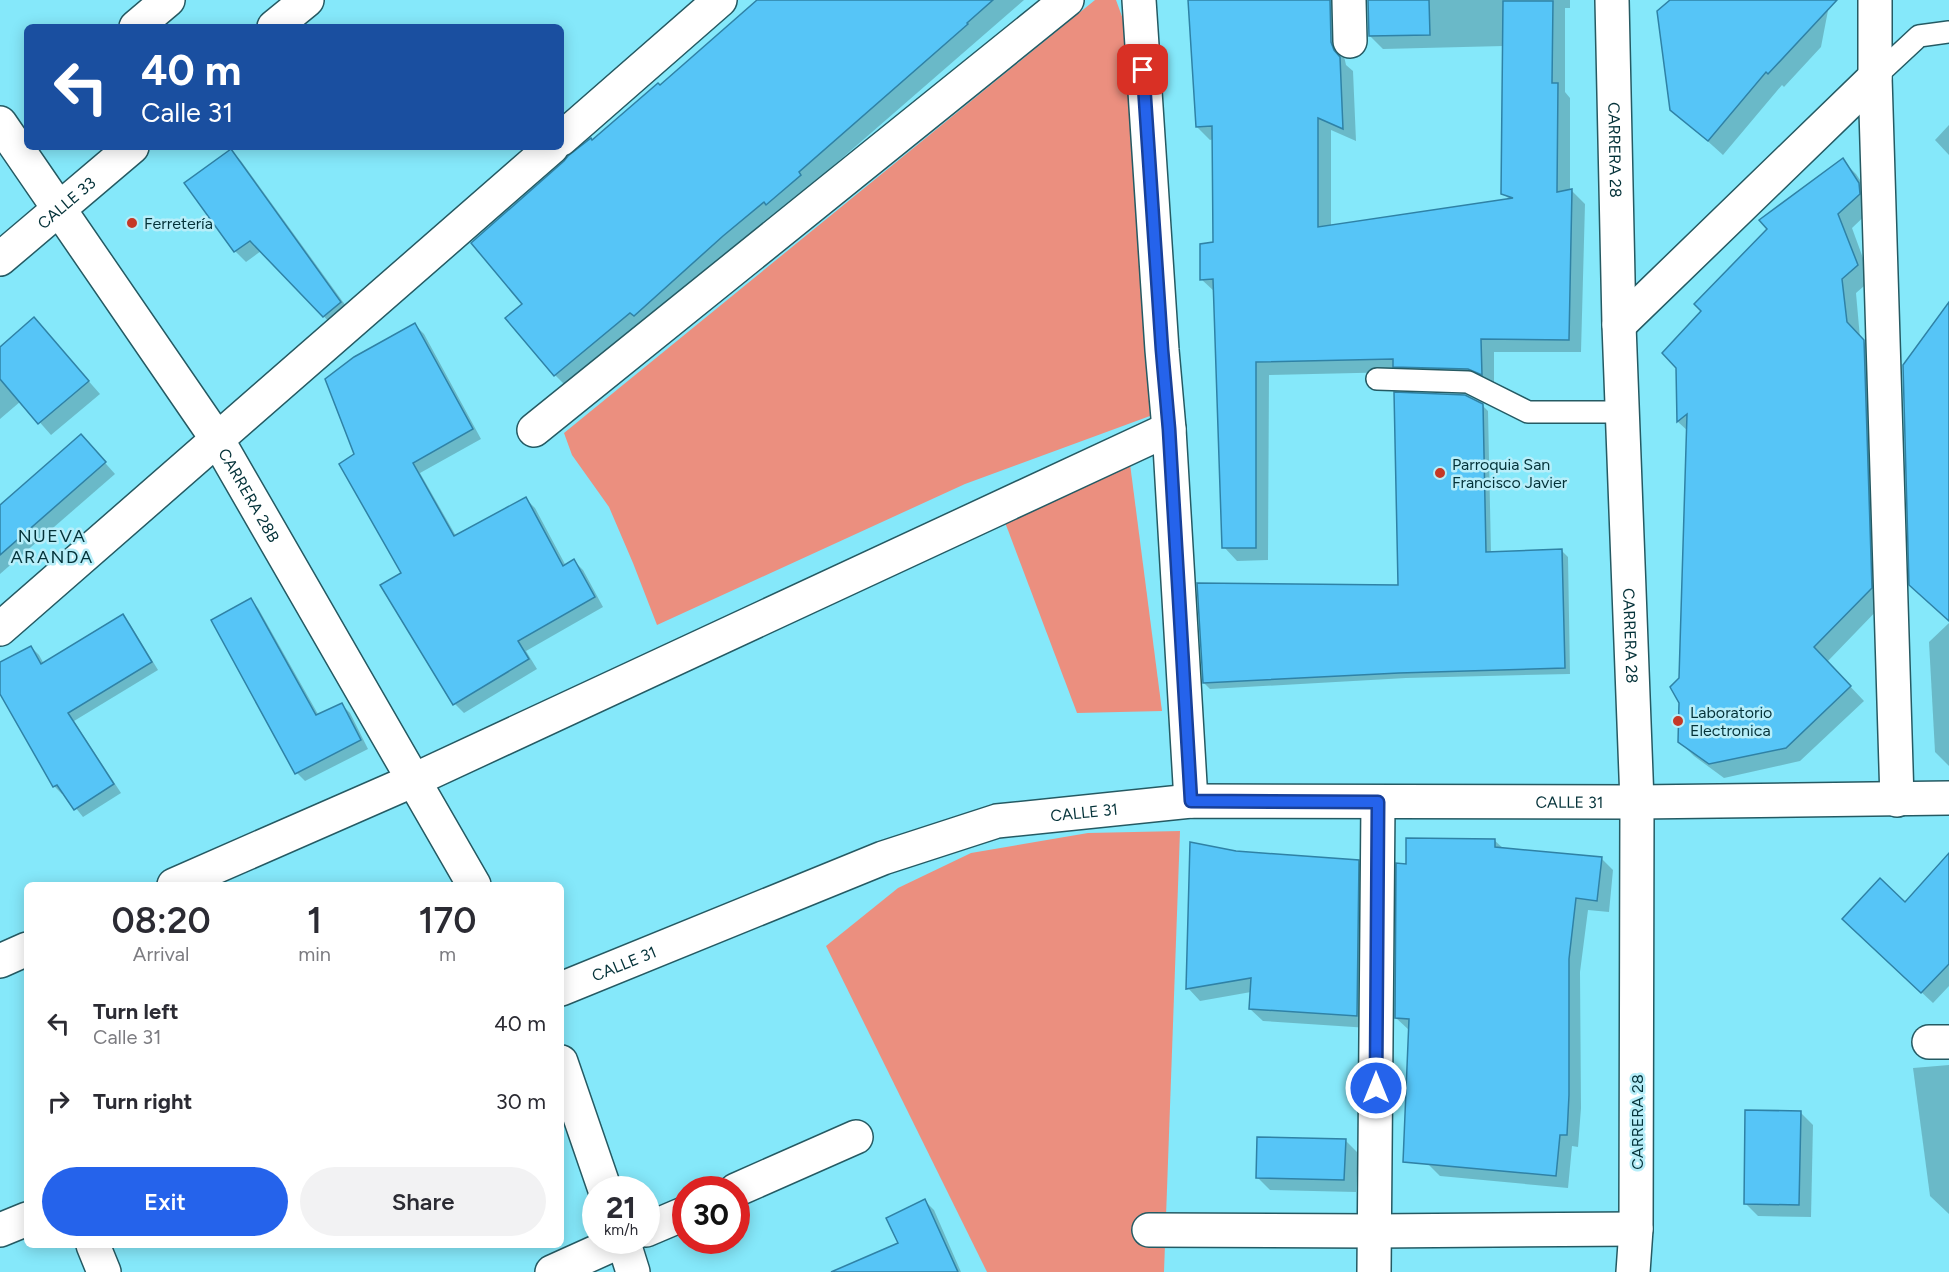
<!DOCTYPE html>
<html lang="en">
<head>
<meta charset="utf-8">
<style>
  :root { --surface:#fff; --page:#f2f2f3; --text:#2b2b33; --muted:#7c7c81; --accent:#2563eb }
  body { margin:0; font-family:Figtree,sans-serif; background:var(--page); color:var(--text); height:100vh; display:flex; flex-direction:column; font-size:22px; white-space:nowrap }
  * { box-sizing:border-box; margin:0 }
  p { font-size:20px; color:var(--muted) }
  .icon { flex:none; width:33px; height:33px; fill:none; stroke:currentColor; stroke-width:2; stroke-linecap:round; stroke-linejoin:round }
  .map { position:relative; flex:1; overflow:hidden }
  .sheet { position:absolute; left:24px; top:882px; width:540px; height:366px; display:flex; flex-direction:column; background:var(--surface); border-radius:9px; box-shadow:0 3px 15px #0003 }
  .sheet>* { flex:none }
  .hud { position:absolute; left:24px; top:24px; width:540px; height:126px; border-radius:9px; box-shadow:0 3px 15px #0003; background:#1a4fa0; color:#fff; overflow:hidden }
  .speed { position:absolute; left:582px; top:1176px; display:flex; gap:12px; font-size:30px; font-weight:700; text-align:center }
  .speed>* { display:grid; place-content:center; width:78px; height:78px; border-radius:50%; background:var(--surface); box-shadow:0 3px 15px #0003; line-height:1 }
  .speed small { font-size:15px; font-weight:400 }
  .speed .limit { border:9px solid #d22; background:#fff; color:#111 }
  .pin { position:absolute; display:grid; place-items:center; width:51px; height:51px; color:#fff; margin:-26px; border-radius:12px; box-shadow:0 3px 9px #0006 }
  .me { position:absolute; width:66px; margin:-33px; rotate:0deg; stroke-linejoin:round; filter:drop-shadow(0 0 4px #0008) }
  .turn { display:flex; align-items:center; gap:21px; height:126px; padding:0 18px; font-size:27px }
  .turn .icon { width:78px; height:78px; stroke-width:2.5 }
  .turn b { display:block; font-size:42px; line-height:51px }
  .eta { display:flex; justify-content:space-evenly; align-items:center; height:102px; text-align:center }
  .eta b { font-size:36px; font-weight:600; line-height:42px }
  .button { display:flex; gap:12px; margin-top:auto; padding:12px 18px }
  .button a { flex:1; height:69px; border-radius:36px; background:var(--accent); color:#fff; font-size:24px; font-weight:600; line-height:69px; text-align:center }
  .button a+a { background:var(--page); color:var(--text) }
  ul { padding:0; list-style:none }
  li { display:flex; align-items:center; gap:18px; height:78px; padding:0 18px }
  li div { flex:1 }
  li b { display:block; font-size:22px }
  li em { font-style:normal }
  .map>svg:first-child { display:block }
  .green { fill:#eb8f7f }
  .shadow { fill:#0003 }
  .building { fill:#56c5f7; stroke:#2f82a6; stroke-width:1.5 }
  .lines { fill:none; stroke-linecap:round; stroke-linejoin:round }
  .lane-casing { stroke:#255a63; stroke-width:24 }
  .street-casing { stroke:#255a63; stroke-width:36 }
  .lane { stroke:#fff; stroke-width:21 }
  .street { stroke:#fff; stroke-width:33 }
  .route-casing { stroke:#184099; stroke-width:15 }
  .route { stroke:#2563eb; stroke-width:10 }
  .poi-dot { fill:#c53826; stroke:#b7eef9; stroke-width:2 }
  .labels { text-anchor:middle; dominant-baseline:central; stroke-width:5; stroke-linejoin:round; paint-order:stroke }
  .street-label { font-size:16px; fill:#043239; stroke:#b7eef9 }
  .poi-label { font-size:16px; fill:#043239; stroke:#b7eef9; text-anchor:start }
  .neighbourhood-label { font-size:18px; letter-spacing:1.5px; fill:#043239; stroke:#b7eef9 }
</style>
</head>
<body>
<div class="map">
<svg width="1949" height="1272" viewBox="0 0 1949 1272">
  <rect width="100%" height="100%" fill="#85e8fa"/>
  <g class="green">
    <path d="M 1095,0 L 1116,0 L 1124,22 L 1150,416 L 965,484 L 657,625 L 633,563 L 609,507 L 572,455 L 564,433 Z"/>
    <path d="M 1129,456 L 1162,711 L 1077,713 L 1003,517 Z"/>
    <path d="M 1180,831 L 1164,1272 L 987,1272 L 826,946 L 898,888 L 971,853 L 1088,833 Z"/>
  </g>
  <g class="shadow">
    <path d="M 759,0 L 1024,0 L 810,186 L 813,188 L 567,387 L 555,375 L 524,304 L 592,142 L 660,87 Z"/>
    <path d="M 1190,0 L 1349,0 L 1344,56 L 1346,65 L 1353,71 L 1356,141 L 1331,130 L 1331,226 L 1510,200 L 1503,193 L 1504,46 L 1383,49 L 1370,36 L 1369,0 L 1570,0 L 1570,8 L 1565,8 L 1565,92 L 1570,98 L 1570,191 L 1572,191 L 1585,204 L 1581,352 L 1494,352 L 1494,386 L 1400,372 L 1269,375 L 1268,560 L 1237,561 L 1224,547 L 1215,292 L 1201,279 L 1214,244 L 1214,139 L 1210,140 L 1197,127 Z"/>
    <path d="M 1672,0 L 1830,0 L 1821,47 L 1784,87 L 1782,85 L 1723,155 L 1672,109 Z"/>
    <path d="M 1949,125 L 1949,155 L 1935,140 Z"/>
    <path d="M 231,151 L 241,161 L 351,313 L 334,327 L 261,251 L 246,262 L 235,251 L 186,183 Z"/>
    <path d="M 1842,160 L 1856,174 L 1873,199 L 1873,208 L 1852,228 L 1871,280 L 1856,293 L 1860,338 L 1878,356 L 1885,602 L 1827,662 L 1864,701 L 1800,761 L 1724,778 L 1694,756 L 1679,741 L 1688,431 L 1678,422 L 1678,367 Z"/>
    <path d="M 34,319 L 100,394 L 51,435 L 21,401 L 0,419 L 0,349 Z"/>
    <path d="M 415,325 L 424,334 L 481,439 L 420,473 L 456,536 L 526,499 L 535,508 L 566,566 L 574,561 L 583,570 L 603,607 L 526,651 L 537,669 L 464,713 L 455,704 L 382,585 L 403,574 L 355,454 Z"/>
    <path d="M 1482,405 L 1488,411 L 1491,553 L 1562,551 L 1568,557 L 1570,674 L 1406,678 L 1210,689 L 1204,683 L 1399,586 Z"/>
    <path d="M 91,447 L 115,474 L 0,574 L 0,507 Z"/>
    <path d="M 250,600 L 258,608 L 319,716 L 342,705 L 350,713 L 368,749 L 305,781 L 297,773 Z"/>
    <path d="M 122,616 L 130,624 L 158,670 L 74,721 L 121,793 L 83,817 L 64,793 L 62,794 L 54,786 L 0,691 L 0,663 L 31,647 L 39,655 L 44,664 Z"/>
    <path d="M 1949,623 L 1949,766 L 1935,752 L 1929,642 Z"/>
    <path d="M 1494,840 L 1504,849 L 1601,858 L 1613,870 L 1609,912 L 1588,910 L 1580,972 L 1581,1108 L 1578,1147 L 1572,1146 L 1568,1188 L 1440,1176 L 1428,1164 L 1409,1030 L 1396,1018 L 1407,866 Z"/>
    <path d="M 1235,852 L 1358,862 L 1371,874 L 1369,1028 L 1263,1021 L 1250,1009 L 1251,992 L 1200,1001 L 1188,988 Z"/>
    <path d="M 1949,856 L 1949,986 L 1933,1003 L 1855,930 L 1905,904 Z"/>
    <path d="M 1949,1065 L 1949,1214 L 1930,1196 L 1913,1068 Z"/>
    <path d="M 1800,1112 L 1813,1125 L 1811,1217 L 1758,1216 L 1745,1203 Z"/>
    <path d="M 1345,1140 L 1358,1153 L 1356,1192 L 1270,1190 L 1257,1177 Z"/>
    <path d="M 925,1201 L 934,1210 L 961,1272 L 835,1272 L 900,1243 Z"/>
  </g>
  <g class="building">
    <path d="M 757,0 L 993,0 L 967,23 L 968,24 L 799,172 L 801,175 L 766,205 L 764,202 L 723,236 L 634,316 L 630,313 L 554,376 L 505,318 L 522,304 L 471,243 L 564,161 L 568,156 L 591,138 L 592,140 L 658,83 L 660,85 Z"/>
    <path d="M 1188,0 L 1330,0 L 1331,42 L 1334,50 L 1340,57 L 1343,129 L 1318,118 L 1318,227 L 1513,198 L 1501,194 L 1503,1 L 1553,1 L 1552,83 L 1558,83 L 1557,192 L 1572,189 L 1569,340 L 1481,339 L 1482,375 L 1468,369 L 1393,367 L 1393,359 L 1256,362 L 1256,548 L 1222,548 L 1213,279 L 1200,280 L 1200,244 L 1213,242 L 1212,126 L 1196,127 Z"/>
    <path d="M 1368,0 L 1429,0 L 1430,35 L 1369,36 Z"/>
    <path d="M 1670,0 L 1837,0 L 1768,74 L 1766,72 L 1708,141 L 1670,110 L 1657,11 Z"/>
    <path d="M 231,149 L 341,302 L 323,317 L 250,241 L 234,252 L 184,183 Z"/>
    <path d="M 1843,158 L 1859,183 L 1860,194 L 1838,214 L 1858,265 L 1842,279 L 1847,322 L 1864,340 L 1872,588 L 1814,647 L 1851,686 L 1786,748 L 1709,764 L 1678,742 L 1679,703 L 1670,687 L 1679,678 L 1687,414 L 1677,422 L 1676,368 L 1662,353 L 1701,311 L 1694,304 L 1767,229 L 1759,220 Z"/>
    <path d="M 1949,302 L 1949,621 L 1909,585 L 1903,365 Z"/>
    <path d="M 34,317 L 89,381 L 38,424 L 0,379 L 0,347 Z"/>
    <path d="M 415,323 L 473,429 L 413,463 L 454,536 L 526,497 L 563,566 L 574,559 L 595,597 L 518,641 L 529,659 L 453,705 L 380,585 L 401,573 L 339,464 L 354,454 L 325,379 L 354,357 Z"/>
    <path d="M 1394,392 L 1465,395 L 1483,404 L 1486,552 L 1562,549 L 1565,668 L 1399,673 L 1203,683 L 1197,583 L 1398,585 Z"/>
    <path d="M 81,434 L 106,462 L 0,555 L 0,505 Z"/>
    <path d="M 251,598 L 316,715 L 342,703 L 361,740 L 295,774 L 211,620 Z"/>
    <path d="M 123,614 L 152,662 L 68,713 L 114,784 L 74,810 L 57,785 L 53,787 L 0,694 L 0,662 L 31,646 L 41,664 Z"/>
    <path d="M 1406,838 L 1495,839 L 1495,847 L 1602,857 L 1597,901 L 1576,898 L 1569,959 L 1569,1095 L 1567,1135 L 1560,1135 L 1556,1176 L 1403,1162 L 1409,1019 L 1395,1018 L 1396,863 L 1406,864 Z"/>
    <path d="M 1190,842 L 1236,851 L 1359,860 L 1357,1016 L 1249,1009 L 1251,978 L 1186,989 Z"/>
    <path d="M 1949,853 L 1949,964 L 1921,993 L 1842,919 L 1880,878 L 1905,902 Z"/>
    <path d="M 1745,1110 L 1801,1111 L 1799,1205 L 1744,1204 Z"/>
    <path d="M 1257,1137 L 1346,1139 L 1344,1180 L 1256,1178 Z"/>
    <path d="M 925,1199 L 958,1272 L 831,1272 L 898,1243 L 886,1218 Z"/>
  </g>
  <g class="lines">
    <g class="lane-casing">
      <g id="lane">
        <path d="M 1875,77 L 1919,36 L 1949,32"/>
        <path d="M 1377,379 L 1468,382 L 1528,412 L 1623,412"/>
      </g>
    </g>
    <g class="street-casing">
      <g id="street">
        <path d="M 1139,0 L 1162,350 L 1169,429 L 1191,801"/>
        <path d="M 1349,0 L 1350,41"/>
        <path id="s1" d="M 1612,0 L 1619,325 L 1637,802 L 1636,1229 L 1633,1272"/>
        <path d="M 1875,0 L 1875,77 L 1897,800"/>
        <path d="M 136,27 L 168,0"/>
        <path d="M 274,27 L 307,0"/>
        <path id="s2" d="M 0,123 L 217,439 L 474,885"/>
        <path d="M 561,139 L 720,0"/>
        <path id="s3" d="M 0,259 L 132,147"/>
        <path d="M 1619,325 L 1875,77"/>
        <path d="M 534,430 L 1067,0"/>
        <path d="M 0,629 L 552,147"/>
        <path d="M 174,885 L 414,780 L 1169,429"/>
        <path d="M 0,961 L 27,949"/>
        <path id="s4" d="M 561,989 L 883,858 L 997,821 L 1191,801 L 1637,802 L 1949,798"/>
        <path d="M 1929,1042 L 1949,1042"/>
        <path d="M 561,1062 L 605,1190"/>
        <path d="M 736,1190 L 856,1137"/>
        <path d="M 0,1230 L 27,1219"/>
        <path d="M 646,1230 L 686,1213"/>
        <path d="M 1149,1230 L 1375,1231 L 1636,1229"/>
        <path d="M 623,1240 L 633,1272"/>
        <path d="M 93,1245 L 104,1272"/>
        <path d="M 552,1272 L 623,1240"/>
        <path d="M 1374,1272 L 1378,802"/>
      </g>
    </g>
    <use href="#lane" class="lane"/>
    <use href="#street" class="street"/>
  </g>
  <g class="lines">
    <g class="route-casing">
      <path id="route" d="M 1143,70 L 1162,350 L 1169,429 L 1191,801 L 1378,802 L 1376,1088"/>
    </g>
    <use href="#route" class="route"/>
  </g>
  <g class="poi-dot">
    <circle cx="132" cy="223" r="6"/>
    <circle cx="1440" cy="473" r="6"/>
    <circle cx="1678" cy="721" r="6"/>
  </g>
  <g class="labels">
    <g class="street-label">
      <text stroke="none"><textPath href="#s1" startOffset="150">CARRERA 28</textPath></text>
      <text stroke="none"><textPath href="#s3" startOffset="87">CALLE 33</textPath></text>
      <text stroke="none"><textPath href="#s2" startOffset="448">CARRERA 28B</textPath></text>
      <text stroke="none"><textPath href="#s1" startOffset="636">CARRERA 28</textPath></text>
      <text stroke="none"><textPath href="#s4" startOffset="1041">CALLE 31</textPath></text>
      <text stroke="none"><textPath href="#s4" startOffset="555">CALLE 31</textPath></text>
      <text stroke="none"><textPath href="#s4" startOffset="68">CALLE 31</textPath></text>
      <text transform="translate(1637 1122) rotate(-90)">CARRERA 28</text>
    </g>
    <g class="poi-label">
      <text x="144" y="223">Ferretería</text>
      <text x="1452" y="464">Parroquia San<tspan x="1452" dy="18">Francisco Javier</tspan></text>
      <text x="1690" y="712">Laboratorio<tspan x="1690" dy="18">Electronica</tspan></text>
    </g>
    <g class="neighbourhood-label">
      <text x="52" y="536">NUEVA<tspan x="52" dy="21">ARANDA</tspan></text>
    </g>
  </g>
</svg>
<div class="speed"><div>21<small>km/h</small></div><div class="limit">30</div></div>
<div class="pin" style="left:1143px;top:70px;background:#d93025"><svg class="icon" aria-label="arrive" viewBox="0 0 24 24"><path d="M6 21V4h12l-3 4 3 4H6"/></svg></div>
<svg class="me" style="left:1376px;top:1088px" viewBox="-20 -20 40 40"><circle r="17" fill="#2563eb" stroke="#fff" stroke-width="3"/><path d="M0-11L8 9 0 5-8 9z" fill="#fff"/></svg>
<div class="hud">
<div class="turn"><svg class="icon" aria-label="left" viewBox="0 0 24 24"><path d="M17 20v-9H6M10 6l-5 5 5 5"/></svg><div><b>40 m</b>Calle 31</div></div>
</div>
<section class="sheet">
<div class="eta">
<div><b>08:20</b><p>Arrival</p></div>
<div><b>1</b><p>min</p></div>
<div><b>170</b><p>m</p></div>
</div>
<ul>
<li><svg class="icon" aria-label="left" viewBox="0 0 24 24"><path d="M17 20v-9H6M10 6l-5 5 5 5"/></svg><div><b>Turn left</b><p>Calle 31</p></div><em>40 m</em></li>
<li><svg class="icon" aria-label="right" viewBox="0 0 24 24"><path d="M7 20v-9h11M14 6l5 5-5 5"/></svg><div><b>Turn right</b></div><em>30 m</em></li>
</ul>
<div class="button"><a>Exit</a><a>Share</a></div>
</section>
</div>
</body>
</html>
